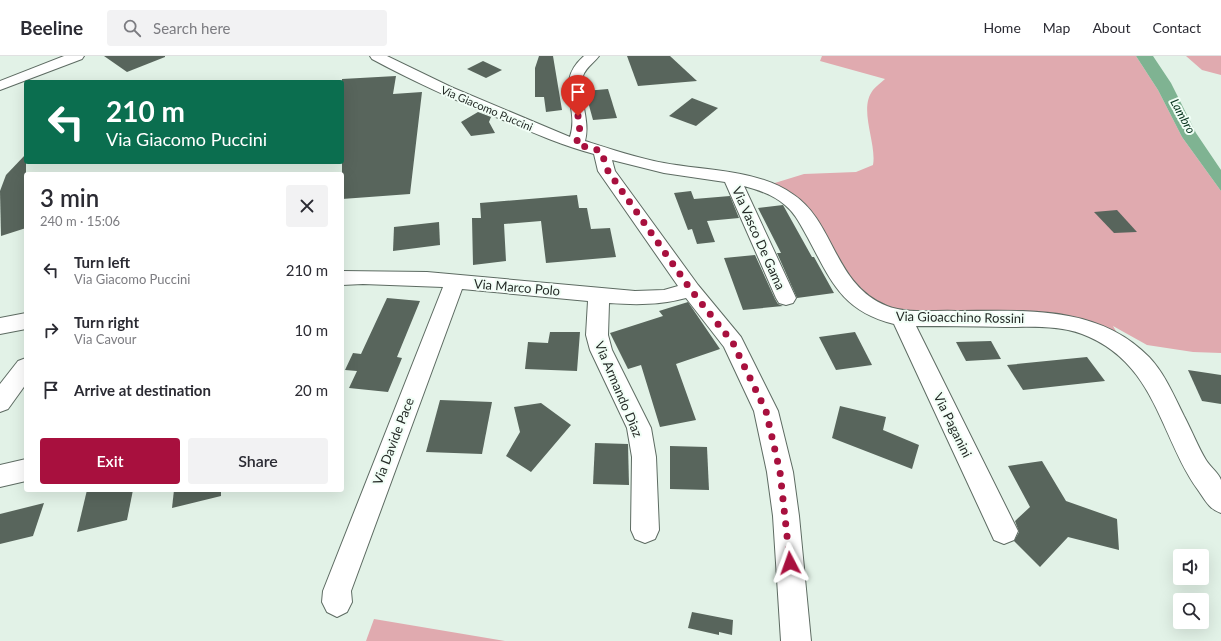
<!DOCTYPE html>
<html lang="en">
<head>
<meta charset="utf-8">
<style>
  :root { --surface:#fff; --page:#f2f2f3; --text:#2b2b33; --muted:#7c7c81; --line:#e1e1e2; --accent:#a8103e }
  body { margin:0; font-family:Lato,sans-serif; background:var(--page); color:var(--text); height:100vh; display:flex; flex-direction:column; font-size:15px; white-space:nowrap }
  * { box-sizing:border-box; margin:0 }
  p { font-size:13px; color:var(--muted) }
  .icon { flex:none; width:22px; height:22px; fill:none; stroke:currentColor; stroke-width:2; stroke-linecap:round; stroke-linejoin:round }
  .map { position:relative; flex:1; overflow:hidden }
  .drawer { position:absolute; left:24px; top:116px; width:320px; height:320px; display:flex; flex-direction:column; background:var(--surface); border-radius:4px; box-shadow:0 4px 16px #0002 }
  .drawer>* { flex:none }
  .top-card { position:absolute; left:24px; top:24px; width:320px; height:84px; border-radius:4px; box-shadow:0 4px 16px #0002; background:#0b6e4f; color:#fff; overflow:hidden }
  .fabs { position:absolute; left:1173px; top:493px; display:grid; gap:8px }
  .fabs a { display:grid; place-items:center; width:36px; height:36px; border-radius:4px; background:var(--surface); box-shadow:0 4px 16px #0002; font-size:20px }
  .pin { position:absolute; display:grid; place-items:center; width:34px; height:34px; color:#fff; margin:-41px -17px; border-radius:50% 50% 50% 0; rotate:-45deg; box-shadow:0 0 4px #0007 }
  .pin .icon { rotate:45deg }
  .me { position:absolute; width:44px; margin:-22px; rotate:356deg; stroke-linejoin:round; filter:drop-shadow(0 0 3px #0008) }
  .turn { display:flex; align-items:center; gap:14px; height:84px; padding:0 16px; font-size:18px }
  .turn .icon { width:52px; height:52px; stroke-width:2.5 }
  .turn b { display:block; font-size:28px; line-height:34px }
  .round { display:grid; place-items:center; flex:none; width:42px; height:42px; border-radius:4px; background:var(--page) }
  .head { display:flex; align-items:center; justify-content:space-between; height:68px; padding:0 16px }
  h1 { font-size:24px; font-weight:600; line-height:30px }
  .action { display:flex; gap:8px; margin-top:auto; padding:8px 16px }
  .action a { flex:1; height:46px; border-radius:4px; background:var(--accent); color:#fff; font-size:16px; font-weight:600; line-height:46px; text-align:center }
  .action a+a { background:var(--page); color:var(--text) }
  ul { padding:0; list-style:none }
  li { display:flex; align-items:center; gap:12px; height:60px; padding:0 16px }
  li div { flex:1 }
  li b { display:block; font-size:15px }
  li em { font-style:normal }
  header { display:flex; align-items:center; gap:24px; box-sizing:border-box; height:56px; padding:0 20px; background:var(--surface); border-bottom:1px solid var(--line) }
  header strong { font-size:19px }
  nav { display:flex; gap:22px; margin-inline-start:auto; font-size:14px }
  .search { width:280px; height:36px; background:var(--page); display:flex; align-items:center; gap:10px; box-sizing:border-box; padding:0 14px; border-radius:4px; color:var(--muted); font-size:15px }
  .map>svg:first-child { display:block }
  .green { fill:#e0aaaf }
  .water { fill:#7fb392 }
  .building { fill:#58655c }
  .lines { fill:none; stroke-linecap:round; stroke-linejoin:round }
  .minor-casing { stroke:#5d6b62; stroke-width:2 }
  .minor { fill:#fff; fill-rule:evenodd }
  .route { stroke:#a8103e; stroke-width:7; stroke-dasharray:0 12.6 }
  .labels { text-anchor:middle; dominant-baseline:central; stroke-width:4; stroke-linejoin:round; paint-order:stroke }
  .far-street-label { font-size:11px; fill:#242a26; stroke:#f1fef6 }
  .far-water-label { font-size:12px; font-style:italic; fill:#08331e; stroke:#f1fef6 }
  .street-label { font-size:13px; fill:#242a26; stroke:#f1fef6 }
</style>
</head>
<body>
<header>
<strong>Beeline</strong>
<div class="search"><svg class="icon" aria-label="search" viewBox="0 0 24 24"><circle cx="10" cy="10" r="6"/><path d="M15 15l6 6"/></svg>Search here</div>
<nav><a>Home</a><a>Map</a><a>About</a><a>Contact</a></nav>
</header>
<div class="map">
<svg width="1221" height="585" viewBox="0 0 1221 585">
  <rect width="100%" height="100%" fill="#e2f2e7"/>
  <g class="green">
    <path d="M 822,0 L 1136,0 L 1158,34 L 1182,81 L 1221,135 L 1221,297 L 1193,296 L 1147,289 L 1113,270 L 1127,294 L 1089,272 L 869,252 L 806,161 L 765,130 L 804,118 L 856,116 L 873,109 C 877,87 858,53 873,34 C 876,30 881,27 885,23 L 820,5 Z"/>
    <path d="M 1186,0 L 1221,0 L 1221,19 L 1202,14 Z"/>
    <path d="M 374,563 L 505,585 L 366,585 Z"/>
  </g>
  <path class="water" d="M 1136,0 L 1153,0 L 1171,27 L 1196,77 L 1221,114 L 1221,135 L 1182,81 L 1158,34 Z"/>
  <g class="building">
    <path d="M 104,0 L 165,0 L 165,1 L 127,16 Z"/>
    <path d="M 539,0 L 553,0 L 562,54 L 546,56 L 544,41 L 535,41 L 535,12 Z"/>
    <path d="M 627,0 L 670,0 L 697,25 L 638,30 Z"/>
    <path d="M 483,5 L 502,14 L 486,22 L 467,13 Z"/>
    <path d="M 396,20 L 393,38 L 422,36 L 410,138 L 342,143 L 342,23 Z"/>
    <path d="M 608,33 L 617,62 L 593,64 L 585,35 Z"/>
    <path d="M 692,42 L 718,52 L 696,70 L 669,60 Z"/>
    <path d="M 478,56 L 491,61 L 489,66 L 495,77 L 471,80 L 461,66 Z"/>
    <path d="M 26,98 L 26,172 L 1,180 L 0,135 L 6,119 Z"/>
    <path d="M 691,135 L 694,143 L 730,140 L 739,162 L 707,165 L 715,186 L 697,188 L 692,173 L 688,174 L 674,137 Z"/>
    <path d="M 577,139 L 579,152 L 587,152 L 591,173 L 610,172 L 616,201 L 546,207 L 541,165 L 504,168 L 506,205 L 473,209 L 472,162 L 481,162 L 480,147 Z"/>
    <path d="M 783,149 L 812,201 L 814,201 L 834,237 L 797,242 L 777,197 L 781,197 L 758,152 Z"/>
    <path d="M 1117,154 L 1137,176 L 1114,177 L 1094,156 Z"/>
    <path d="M 439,166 L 440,189 L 393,195 L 394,171 Z"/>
    <path d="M 755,199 L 775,243 L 778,248 L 783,250 L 743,254 L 724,202 Z"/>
    <path d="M 387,242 L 420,245 L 397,301 L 402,302 L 388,336 L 349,332 L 357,315 L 345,314 L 353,297 L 361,298 Z"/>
    <path d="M 688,246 L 720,293 L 676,308 L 696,364 L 660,371 L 641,309 L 628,313 L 610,277 L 663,260 L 659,255 Z"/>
    <path d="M 550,276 L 580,276 L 577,315 L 525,313 L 528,286 L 548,287 Z"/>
    <path d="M 855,276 L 872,309 L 836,314 L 819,281 Z"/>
    <path d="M 991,285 L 1001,303 L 966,305 L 956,286 Z"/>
    <path d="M 1087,301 L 1105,325 L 1023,334 L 1007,309 Z"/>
    <path d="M 1188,314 L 1221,319 L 1221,348 L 1202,345 Z"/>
    <path d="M 440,344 L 492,346 L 482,398 L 426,396 Z"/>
    <path d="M 541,347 L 571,369 L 531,416 L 506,400 L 520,376 L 514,351 Z"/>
    <path d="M 840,350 L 886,361 L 883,374 L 919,389 L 912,413 L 832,382 Z"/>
    <path d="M 595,387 L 628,388 L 629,429 L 593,428 Z"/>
    <path d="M 670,390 L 707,391 L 709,434 L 670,433 Z"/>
    <path d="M 1042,405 L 1066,445 L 1117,463 L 1119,494 L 1068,481 L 1040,511 L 1014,485 L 1019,476 L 1015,465 L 1030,451 L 1008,410 Z"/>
    <path d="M 87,434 L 133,434 L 127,464 L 77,476 Z"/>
    <path d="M 174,434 L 221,434 L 221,440 L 172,452 Z"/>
    <path d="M 44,447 L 33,480 L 0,488 L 0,458 Z"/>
    <path d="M 692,556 L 733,564 L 732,579 L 719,576 L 719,579 L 688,572 Z"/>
  </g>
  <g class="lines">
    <g class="minor-casing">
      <g id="minor">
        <path d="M 64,0 L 84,0 L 82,3 L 0,34 L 0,25 Z"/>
        <path d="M 370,0 L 387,0 L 451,31 L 570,81 C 580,50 553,27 584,0 L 599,0 C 594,7 586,11 583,20 C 577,41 591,63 585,85 C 611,93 637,102 664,107 C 706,115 758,113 794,139 C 835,167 834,229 887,250 C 907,258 934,254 956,255 C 1023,255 1098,248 1149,301 C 1165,318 1174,340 1184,360 C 1192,375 1198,391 1206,404 C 1210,411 1219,417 1221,424 C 1221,431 1221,449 1221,457 C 1209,453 1205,444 1198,434 C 1159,379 1156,306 1082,278 C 1058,269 1030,271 1004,271 C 975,270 946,270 916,270 L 1018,475 L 1014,484 L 1004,488 L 994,484 L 894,268 C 842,255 831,225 808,182 C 801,170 796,158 785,149 C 774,139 759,134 744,130 L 796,242 L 793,247 L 786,249 L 779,247 L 776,242 L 725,126 L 664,117 L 612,104 L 615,115 L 698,229 L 741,281 L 778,355 L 793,416 L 799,460 L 811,585 L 781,585 L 773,460 L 767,416 L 754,355 L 724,291 L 686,242 C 660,249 636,249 609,247 L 608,279 L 612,294 L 651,372 L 656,401 L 659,474 L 655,483 L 645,487 L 635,483 L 631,474 L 632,401 L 627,372 L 590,294 L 586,279 L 588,245 L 462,233 L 351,535 L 352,546 L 347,556 L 337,561 L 327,556 L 322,546 L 323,535 L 443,231 L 363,228 L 342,229 L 342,215 L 427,216 L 635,235 L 664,234 L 678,230 L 598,115 L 594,98 C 564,90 536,78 508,66 C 462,47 416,27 372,3 Z"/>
        <path d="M 26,257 L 26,273 L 0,278 L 0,262 Z"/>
        <path d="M 26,302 L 26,328 L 8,353 L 0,356 L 0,328 L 18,305 Z"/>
        <path d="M 26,403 L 26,425 L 0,431 L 0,409 Z"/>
      </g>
    </g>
    <use href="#minor" class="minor"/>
  </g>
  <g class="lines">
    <path class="route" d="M 578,60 L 580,76 L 576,88 L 601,95 L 608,115 L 691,234 L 733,287 L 766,355 L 780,416 L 790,507"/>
  </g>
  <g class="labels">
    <g class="far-street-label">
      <text transform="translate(487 52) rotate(23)">Via Giacomo Puccini</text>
    </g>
    <g class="far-water-label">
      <text transform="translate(1183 60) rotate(61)">Lambro</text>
    </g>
    <g class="street-label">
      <text transform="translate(759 182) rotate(66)">Via Vasco De Gama</text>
      <text transform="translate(517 231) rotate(5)">Via Marco Polo</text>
      <text transform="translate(960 261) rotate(1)">Via Gioacchino Rossini</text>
      <text transform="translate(619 333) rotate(67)">Via Armando Diaz</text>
      <text transform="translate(953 369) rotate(64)">Via Paganini</text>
      <text transform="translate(393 385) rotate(-69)">Via Davide Pace</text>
    </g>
  </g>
</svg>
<div class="fabs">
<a><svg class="icon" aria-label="sound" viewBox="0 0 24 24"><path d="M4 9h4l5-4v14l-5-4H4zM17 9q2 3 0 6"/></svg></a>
<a><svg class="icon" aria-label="search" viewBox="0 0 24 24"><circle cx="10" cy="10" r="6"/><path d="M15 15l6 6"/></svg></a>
</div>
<div class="pin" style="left:578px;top:60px;background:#d93025"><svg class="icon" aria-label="arrive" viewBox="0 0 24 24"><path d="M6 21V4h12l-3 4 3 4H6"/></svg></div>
<svg class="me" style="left:790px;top:507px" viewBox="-20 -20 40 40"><path d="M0-17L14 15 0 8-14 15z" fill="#a8103e" stroke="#fff" stroke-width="4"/></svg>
<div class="top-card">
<div class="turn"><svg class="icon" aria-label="left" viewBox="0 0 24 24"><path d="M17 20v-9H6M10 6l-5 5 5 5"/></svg><div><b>210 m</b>Via Giacomo Puccini</div></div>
</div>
<section class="drawer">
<div class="head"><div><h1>3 min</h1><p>240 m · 15:06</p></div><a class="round"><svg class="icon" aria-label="close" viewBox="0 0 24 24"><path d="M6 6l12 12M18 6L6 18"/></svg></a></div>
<ul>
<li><svg class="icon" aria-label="left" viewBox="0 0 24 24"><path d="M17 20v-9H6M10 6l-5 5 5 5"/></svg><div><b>Turn left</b><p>Via Giacomo Puccini</p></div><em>210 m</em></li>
<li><svg class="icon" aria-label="right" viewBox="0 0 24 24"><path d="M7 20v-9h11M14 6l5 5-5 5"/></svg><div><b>Turn right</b><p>Via Cavour</p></div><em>10 m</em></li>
<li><svg class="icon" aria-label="arrive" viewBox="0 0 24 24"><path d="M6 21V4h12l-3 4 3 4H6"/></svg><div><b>Arrive at destination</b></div><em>20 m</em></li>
</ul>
<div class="action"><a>Exit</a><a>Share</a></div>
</section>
</div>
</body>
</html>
